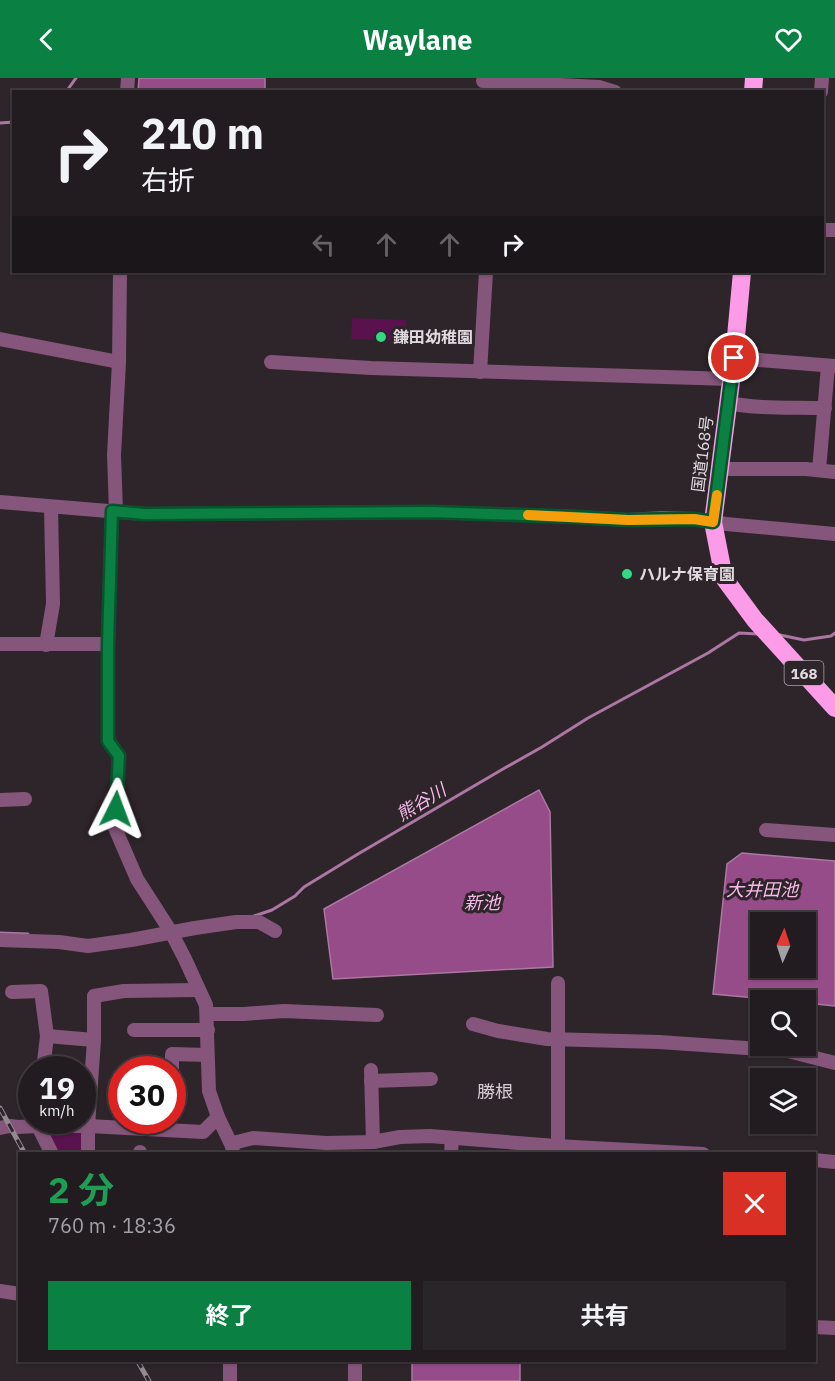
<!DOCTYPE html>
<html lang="ja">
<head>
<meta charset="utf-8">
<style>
  :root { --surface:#221c20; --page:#2a2529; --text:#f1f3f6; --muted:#a2a1a5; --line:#3f3a3e; --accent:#0b8043 }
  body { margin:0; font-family:"IBM Plex Sans","Noto Sans JP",sans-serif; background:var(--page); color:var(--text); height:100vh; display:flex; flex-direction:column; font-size:22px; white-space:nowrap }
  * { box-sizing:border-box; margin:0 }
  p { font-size:20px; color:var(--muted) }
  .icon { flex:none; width:33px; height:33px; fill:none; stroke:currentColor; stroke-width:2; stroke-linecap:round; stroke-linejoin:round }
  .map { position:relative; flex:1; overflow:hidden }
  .drawer { position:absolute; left:18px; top:1074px; width:798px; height:210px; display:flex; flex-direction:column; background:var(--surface); border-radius:0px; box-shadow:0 2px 4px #0004,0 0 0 2px var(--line) }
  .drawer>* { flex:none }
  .hud { position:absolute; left:12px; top:12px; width:812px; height:183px; border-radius:0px; box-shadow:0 2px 4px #0004,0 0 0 2px var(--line); background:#221c20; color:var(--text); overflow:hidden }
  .needle { width:39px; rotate:3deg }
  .fabs { position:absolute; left:750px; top:834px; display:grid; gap:12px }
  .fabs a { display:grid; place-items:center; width:66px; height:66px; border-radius:0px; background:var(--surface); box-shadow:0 2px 4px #0004,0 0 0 2px var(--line); font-size:30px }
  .speed { position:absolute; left:18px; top:978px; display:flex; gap:12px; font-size:30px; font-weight:700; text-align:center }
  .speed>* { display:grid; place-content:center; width:78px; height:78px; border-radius:50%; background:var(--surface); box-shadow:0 2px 4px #0004,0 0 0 2px var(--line); line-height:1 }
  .speed small { font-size:15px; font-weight:400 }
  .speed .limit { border:9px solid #d22; background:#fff; color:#111 }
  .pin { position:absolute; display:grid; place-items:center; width:51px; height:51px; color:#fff; margin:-26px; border:3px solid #fff; border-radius:50%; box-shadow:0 2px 6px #0007 }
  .me { position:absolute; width:66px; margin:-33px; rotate:3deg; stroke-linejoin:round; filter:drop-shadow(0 0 4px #0008) }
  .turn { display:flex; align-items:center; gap:21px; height:126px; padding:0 30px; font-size:27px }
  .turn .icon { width:78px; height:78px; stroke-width:2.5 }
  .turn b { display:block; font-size:42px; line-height:51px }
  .lanes { display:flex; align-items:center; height:57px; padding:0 30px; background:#0003; justify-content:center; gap:30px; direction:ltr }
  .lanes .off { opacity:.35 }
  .round { display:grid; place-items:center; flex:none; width:63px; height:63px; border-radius:0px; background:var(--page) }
  .overview { display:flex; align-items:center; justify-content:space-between; height:102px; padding:0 30px }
  h1 { font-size:36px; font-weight:700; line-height:45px; color:#1e9e55 }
  .button { display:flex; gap:12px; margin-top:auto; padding:12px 30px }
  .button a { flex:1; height:69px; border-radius:0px; background:var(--accent); color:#fff; font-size:24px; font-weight:700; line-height:69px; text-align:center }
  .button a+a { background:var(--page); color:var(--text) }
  header { display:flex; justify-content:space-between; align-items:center; height:78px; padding:0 30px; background:var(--accent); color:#fff; font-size:27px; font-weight:700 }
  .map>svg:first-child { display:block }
  .green { fill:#59124e }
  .water { fill:#964c88; stroke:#ac77a2; stroke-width:1.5; fill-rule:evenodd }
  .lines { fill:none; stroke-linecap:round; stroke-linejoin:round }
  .stream { stroke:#ac77a2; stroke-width:3 }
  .minor { stroke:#86557b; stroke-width:14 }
  .highway { stroke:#fc9ce8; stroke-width:18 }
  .rail-casing { stroke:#928a90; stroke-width:5 }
  .rail { stroke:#2e252b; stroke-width:3; stroke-dasharray:9; stroke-linecap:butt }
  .route-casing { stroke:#07532c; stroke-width:15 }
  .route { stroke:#0b8043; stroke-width:10 }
  .slow { stroke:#f59e0b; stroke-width:10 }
  .poi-dot { fill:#32d882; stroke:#2e252b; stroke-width:2 }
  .labels { text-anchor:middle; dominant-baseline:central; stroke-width:6; stroke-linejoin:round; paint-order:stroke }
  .shield { fill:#2e252b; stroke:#aba4aa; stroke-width:1.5 }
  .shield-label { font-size:15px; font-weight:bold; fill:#e1dbe0 }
  .poi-label { font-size:16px; font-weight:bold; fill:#e1dbe0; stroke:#2e252b; text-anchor:start }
  .street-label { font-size:16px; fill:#e1dbe0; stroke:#2e252b }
  .water-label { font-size:18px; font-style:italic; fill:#f8bae9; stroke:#2e252b }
  .neighbourhood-label { font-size:18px; fill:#d7cbd4; stroke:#2e252b }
</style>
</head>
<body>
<header><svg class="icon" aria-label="back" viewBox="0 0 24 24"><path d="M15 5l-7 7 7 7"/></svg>Waylane<svg class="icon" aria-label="heart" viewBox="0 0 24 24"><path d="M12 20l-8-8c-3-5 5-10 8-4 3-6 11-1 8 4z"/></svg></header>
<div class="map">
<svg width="835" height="1303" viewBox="0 0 835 1303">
  <rect width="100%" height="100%" fill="#2e252b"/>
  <g class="green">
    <path d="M 352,240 L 406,242 L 405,263 L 351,261 Z"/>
    <path d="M 85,1053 L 85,1075 L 56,1075 L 46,1058 L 50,1054 Z"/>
  </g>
  <g class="water">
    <path d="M 139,0 L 265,0 L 265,13 L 138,13 Z"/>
    <path d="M 539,712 L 550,734 L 553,889 L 333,901 L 324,831 Z"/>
    <path d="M 742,775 L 835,783 L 835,928 L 806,925 L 806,922 L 777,922 L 713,916 L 727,786 ZM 760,844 L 806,844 L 806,890 L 760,890 Z"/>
    <rect x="412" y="1283" width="108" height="20"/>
  </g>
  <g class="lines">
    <g class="stream">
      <path d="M 66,14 L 76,0"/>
      <path d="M 0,45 L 14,44"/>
      <path d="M 780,557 L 804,562 L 831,558 L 835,555"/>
      <path d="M 254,838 L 272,832 L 295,818 L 304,809 L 358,776 L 503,691 L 542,669 L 588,640 L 708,575 L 739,555 L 758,556"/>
      <path d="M 0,855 L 28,856"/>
    </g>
    <g class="minor">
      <path d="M 483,3 L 599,9 L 615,14"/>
      <path d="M 127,14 L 128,0"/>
      <path d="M 821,14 L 822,0"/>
      <path d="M 822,152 L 835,152"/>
      <path d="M 0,261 L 119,284"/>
      <path d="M 734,280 L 835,288"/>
      <path d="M 271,284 L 371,290 L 731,301"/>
      <path d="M 480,294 L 486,194"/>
      <path d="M 727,325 C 759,331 792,329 825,330"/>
      <path d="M 720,391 L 806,391 L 835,394"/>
      <path d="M 819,392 L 828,288"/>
      <path d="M 0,424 L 144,436 L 432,434 L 577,439 L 628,442 L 662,440 L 694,441 L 726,446 L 835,456"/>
      <path d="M 112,433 L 108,566 L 108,662 L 119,678 L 115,750 L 137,801 L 171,854 L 185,881 L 206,927 L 209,1013 L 218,1039 L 232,1068 L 233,1076"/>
      <path d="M 116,433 L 114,377 L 119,284 L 120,194"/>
      <path d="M 0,566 L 108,566"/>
      <path d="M 46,567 L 53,526 L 51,429"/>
      <path d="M 0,722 L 25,721"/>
      <path d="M 766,752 L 835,757"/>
      <path d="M 0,862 L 59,864 L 88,868 L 131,862 L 195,850 L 236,844 L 259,844 L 275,853"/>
      <path d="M 558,905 L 558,1068"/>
      <path d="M 12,914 L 41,913 L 47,958 L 43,992"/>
      <path d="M 207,936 L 244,936 L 284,933 L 377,937"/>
      <path d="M 473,946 L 498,953 L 547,961 L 659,964 L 788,973 L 835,985"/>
      <path d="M 134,952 L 208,952"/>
      <path d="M 47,958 L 94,962"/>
      <path d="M 172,992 L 172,976 L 207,977"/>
      <path d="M 371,992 L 373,1064"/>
      <path d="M 371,1003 L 431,1001"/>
      <path d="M 38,1042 L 38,1048 L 52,1076"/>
      <path d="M 0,1050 L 10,1048 L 18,1049 L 38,1048 L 88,1048 L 203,1054 L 218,1039"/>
      <path d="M 232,1068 L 237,1064 L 253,1060 L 326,1065 L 373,1064 L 400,1059 L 430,1058 L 556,1068 L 703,1076"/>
      <path d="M 140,1074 L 140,1076"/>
      <path d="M 88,1076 L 88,1048 L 94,962 L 94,918 L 124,913 L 198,912"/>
      <path d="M 451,1076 L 452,1060"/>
      <path d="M 814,1082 L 835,1084"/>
      <path d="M 0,1213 L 20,1216"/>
      <path d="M 814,1249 L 835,1250"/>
      <path d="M 230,1282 L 230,1303"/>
      <path d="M 355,1303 L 355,1282"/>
    </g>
    <g class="highway">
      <path d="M 753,14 L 754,0"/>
      <path d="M 742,194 L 734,280 L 713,444 L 724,500 L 755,542 L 835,630"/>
    </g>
    <g class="rail-casing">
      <g id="rail">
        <path d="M 0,1030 L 25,1076"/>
        <path d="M 137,1282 L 149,1303"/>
      </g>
    </g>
    <use href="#rail" class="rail"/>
  </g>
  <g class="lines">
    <g class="route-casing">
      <path id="route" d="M 116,731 L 119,678 L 108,663 L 108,566 L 112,433 L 144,436 L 432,434 L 577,439 L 628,442 L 694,441 L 713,444 L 734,280"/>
    </g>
    <use href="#route" class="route"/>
    <path class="slow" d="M 528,437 L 628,442 L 694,441 L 713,444 L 717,417"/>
  </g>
  <g class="poi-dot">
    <circle cx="381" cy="259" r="6"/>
    <circle cx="627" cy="496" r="6"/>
  </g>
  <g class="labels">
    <rect class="shield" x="784.5" y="583" width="39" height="24" rx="4.5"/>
    <g class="shield-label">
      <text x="804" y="595">168</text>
    </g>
    <g class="poi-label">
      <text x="393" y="259">鎌田幼稚園</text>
      <text x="639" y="496">ハルナ保育園</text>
    </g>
    <g class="street-label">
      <text transform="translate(702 376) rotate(-83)">国道168号</text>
    </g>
    <g class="water-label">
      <text transform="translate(421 724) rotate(-31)">熊谷川</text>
      <text x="762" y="811">大井田池</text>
      <text x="482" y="824">新池</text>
    </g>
    <g class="neighbourhood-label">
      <text x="495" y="1013">勝根</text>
    </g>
  </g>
</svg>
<div class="fabs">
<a><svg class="needle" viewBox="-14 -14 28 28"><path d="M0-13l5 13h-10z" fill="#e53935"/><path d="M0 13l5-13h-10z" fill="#a2a1a5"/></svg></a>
<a><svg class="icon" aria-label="search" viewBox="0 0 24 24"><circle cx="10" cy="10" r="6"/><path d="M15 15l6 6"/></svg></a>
<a><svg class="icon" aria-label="layers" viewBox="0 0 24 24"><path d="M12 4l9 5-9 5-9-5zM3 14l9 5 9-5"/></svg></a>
</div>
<div class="speed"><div>19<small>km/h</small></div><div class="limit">30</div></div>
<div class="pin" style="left:734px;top:280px;background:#d93025"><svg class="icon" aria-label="arrive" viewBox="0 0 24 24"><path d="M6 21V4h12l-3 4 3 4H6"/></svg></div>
<svg class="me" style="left:116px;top:731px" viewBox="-20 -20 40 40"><path d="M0-17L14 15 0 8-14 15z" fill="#0b8043" stroke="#fff" stroke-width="4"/></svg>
<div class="hud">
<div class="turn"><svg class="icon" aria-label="right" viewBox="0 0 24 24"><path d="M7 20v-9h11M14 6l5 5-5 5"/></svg><div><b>210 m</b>右折</div></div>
<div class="lanes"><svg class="icon off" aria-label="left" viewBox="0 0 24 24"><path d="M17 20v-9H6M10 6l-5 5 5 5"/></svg><svg class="icon off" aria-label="ahead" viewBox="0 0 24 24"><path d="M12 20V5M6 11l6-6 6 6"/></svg><svg class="icon off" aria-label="ahead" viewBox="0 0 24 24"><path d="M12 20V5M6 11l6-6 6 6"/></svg><svg class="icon" aria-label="right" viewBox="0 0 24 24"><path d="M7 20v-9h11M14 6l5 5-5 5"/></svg></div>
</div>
<section class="drawer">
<div class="overview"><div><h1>2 分</h1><p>760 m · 18:36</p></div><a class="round" style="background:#d93025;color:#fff"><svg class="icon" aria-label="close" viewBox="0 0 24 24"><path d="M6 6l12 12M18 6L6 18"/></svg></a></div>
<div class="button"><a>終了</a><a>共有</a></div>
</section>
</div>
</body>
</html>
